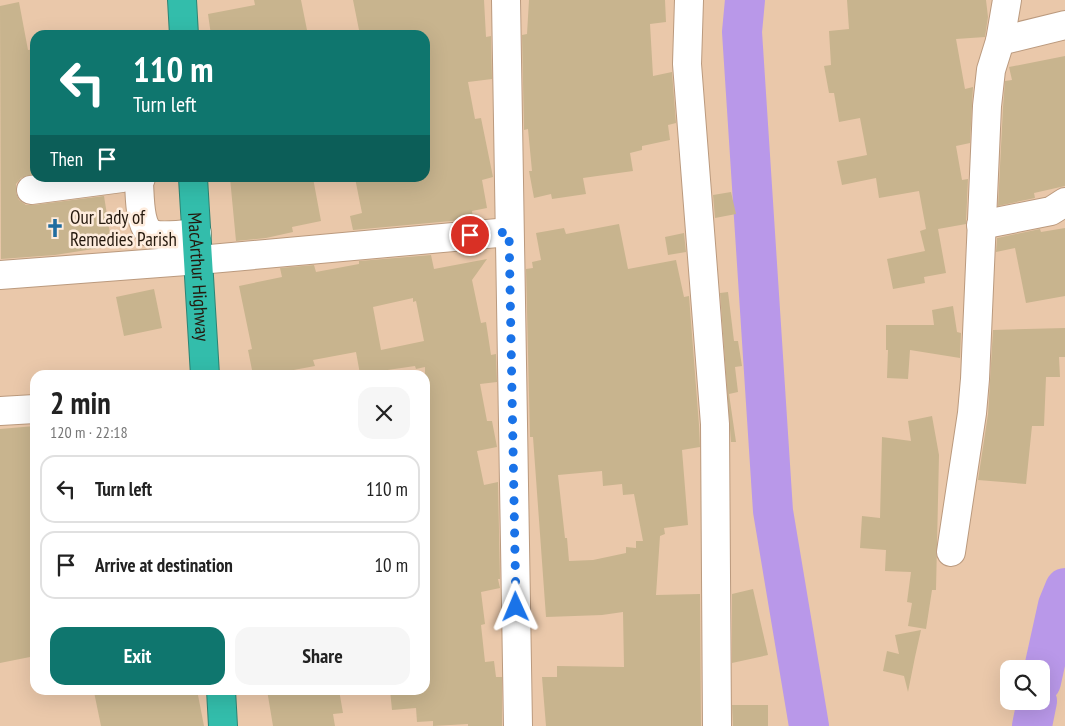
<!DOCTYPE html>
<html lang="en">
<head>
<meta charset="utf-8">
<style>
  :root { --surface:#fff; --page:#f6f6f6; --text:#222; --muted:#767676; --line:#e0e0e0; --accent:#0f766e }
  body { margin:0; font-family:"PT Sans Narrow",sans-serif; background:var(--page); color:var(--text); height:100vh; display:flex; flex-direction:column; font-size:19px; white-space:nowrap }
  * { box-sizing:border-box; margin:0 }
  p { font-size:16px; color:var(--muted) }
  .icon { flex:none; width:28px; height:28px; fill:none; stroke:currentColor; stroke-width:2; stroke-linecap:round; stroke-linejoin:round }
  .map { position:relative; flex:1; overflow:hidden }
  .side { position:absolute; left:30px; top:370px; width:400px; height:325px; display:flex; flex-direction:column; background:var(--surface); border-radius:15px; box-shadow:0 5px 20px #0002 }
  .side>* { flex:none }
  .top-card { position:absolute; left:30px; top:30px; width:400px; height:152px; border-radius:15px; box-shadow:0 5px 20px #0002; background:#0f766e; color:#fff; overflow:hidden }
  .controls { position:absolute; left:1000px; top:660px; display:grid; gap:10px }
  .controls a { display:grid; place-items:center; width:50px; height:50px; border-radius:10px; background:var(--surface); box-shadow:0 5px 20px #0002; font-size:25px }
  .pin { position:absolute; display:grid; place-items:center; width:42px; height:42px; color:#fff; margin:-21px; border:2px solid #fff; border-radius:50%; box-shadow:0 1px 5px #0007 }
  .me { position:absolute; width:55px; margin:-28px; rotate:359deg; stroke-linejoin:round; filter:drop-shadow(0 0 4px #0008) }
  .turn { display:flex; align-items:center; gap:18px; height:105px; padding:0 20px; font-size:22px }
  .turn .icon { width:65px; height:65px; stroke-width:2.5 }
  .turn b { display:block; font-size:35px; line-height:42px }
  .then { display:flex; align-items:center; height:48px; padding:0 20px; background:#0003; gap:10px; font-size:19px }
  .round { display:grid; place-items:center; flex:none; width:52px; height:52px; border-radius:15px; background:var(--page) }
  .overview { display:flex; align-items:center; justify-content:space-between; height:85px; padding:0 20px }
  h1 { font-size:30px; font-weight:600; line-height:38px }
  .button { display:flex; gap:10px; margin-top:auto; padding:10px 20px }
  .button a { flex:1; height:58px; border-radius:15px; background:var(--accent); color:#fff; font-size:20px; font-weight:600; line-height:58px; text-align:center }
  .button a+a { background:var(--page); color:var(--text) }
  ul { padding:0; list-style:none }
  li { display:flex; align-items:center; gap:15px; height:68px; margin:0 10px 8px; padding:0 10px; border:2px solid var(--line); border-radius:15px }
  li div { flex:1 }
  li b { display:block; font-size:19px }
  li em { font-style:normal }
  .map>svg:first-child { display:block }
  .lines { fill:none; stroke-linecap:round; stroke-linejoin:round }
  .river { stroke:#b998e9; stroke-width:40 }
  .building { fill:#c8b48e; fill-rule:evenodd }
  .minor-casing { stroke:#bb9a7e; stroke-width:30 }
  .highway-casing { stroke:#2e8474; stroke-width:30 }
  .minor { stroke:#fff; stroke-width:28 }
  .highway { stroke:#33bdab; stroke-width:28 }
  .route { stroke:#1a73e8; stroke-width:9; stroke-dasharray:0 16.2 }
  .labels { text-anchor:middle; dominant-baseline:central; stroke-width:5; stroke-linejoin:round; paint-order:stroke }
  .poi-label { font-size:19px; fill:#25190e; stroke:#feecdd; text-anchor:start }
  .street-label { font-size:19px; fill:#25190e; stroke:#feecdd }
</style>
</head>
<body>
<div class="map">
<svg width="1065" height="726" viewBox="0 0 1065 726">
  <rect width="100%" height="100%" fill="#eac8aa"/>
  <g class="lines">
    <g class="river">
      <path d="M 745,0 L 742,32 L 773,511 L 809,726"/>
      <path d="M 1041,682 L 1058,605 L 1065,588"/>
      <path d="M 1032,726 L 1037,701"/>
    </g>
  </g>
  <g class="building">
    <path d="M 254,0 L 301,0 L 308,35 L 211,35 L 208,14 L 255,5 Z"/>
    <path d="M 353,0 L 484,0 L 486,37 L 491,36 L 492,79 L 468,82 L 475,119 L 481,118 L 493,177 L 482,180 L 487,208 L 472,211 L 473,219 L 353,230 L 350,216 L 362,213 L 355,178 L 425,178 L 425,139 L 430,138 L 425,112 L 425,35 L 360,35 Z"/>
    <path d="M 529,0 L 665,0 L 666,22 L 650,24 L 653,76 L 672,72 L 676,123 L 668,125 L 670,140 L 642,146 L 642,150 L 630,153 L 633,171 L 583,178 L 586,194 L 552,199 L 551,194 L 534,198 L 529,171 L 532,171 L 528,129 L 524,130 L 522,35 L 527,34 Z"/>
    <path d="M 847,0 L 986,0 L 988,17 L 985,37 L 956,39 L 965,89 L 973,87 L 970,143 L 956,146 L 962,180 L 968,179 L 966,224 L 938,229 L 946,273 L 924,277 L 925,283 L 893,289 L 887,259 L 925,251 L 920,231 L 926,229 L 919,191 L 879,198 L 876,178 L 842,185 L 837,161 L 867,155 L 860,118 L 839,122 L 834,93 L 829,93 L 824,66 L 831,65 L 829,31 L 849,29 Z"/>
    <path d="M 19,2 L 28,50 L 35,49 L 35,174 L 21,178 L 16,184 L 16,193 L 19,200 L 26,205 L 33,205 L 104,196 L 112,246 L 55,255 L 1,259 L 0,6 Z"/>
    <path d="M 1065,56 L 1065,186 L 1034,193 L 1035,198 L 998,206 L 1003,107 L 1005,81 L 1012,80 L 1009,67 Z"/>
    <path d="M 230,178 L 313,178 L 321,221 L 292,227 L 293,232 L 266,238 L 236,241 Z"/>
    <path d="M 731,192 L 736,214 L 715,218 L 713,195 Z"/>
    <path d="M 619,224 L 628,269 L 676,260 L 684,297 L 689,296 L 699,425 L 700,447 L 682,450 L 688,525 L 664,528 L 665,534 L 660,536 L 656,595 L 700,594 L 701,726 L 546,726 L 542,677 L 557,677 L 557,666 L 624,667 L 623,612 L 602,615 L 546,617 L 533,437 L 530,437 L 526,269 L 533,268 L 532,262 L 541,260 L 536,233 L 564,228 L 566,234 ZM 602,471 L 603,486 L 622,484 L 623,495 L 634,494 L 643,541 L 636,541 L 636,548 L 626,547 L 626,553 L 593,560 L 569,561 L 567,538 L 565,538 L 558,475 Z"/>
    <path d="M 1065,228 L 1065,296 L 1026,303 L 1015,248 L 996,252 L 997,238 L 1040,229 L 1041,232 Z"/>
    <path d="M 684,233 L 686,252 L 668,255 L 665,237 Z"/>
    <path d="M 431,255 L 434,269 L 487,259 L 472,280 L 481,323 L 486,322 L 491,355 L 496,354 L 497,382 L 480,384 L 487,421 L 492,421 L 497,447 L 477,451 L 484,485 L 498,482 L 500,579 L 498,579 L 500,588 L 481,592 L 485,624 L 481,625 L 485,662 L 494,661 L 496,677 L 502,677 L 502,726 L 468,726 L 468,724 L 433,726 L 433,721 L 417,722 L 416,708 L 392,710 L 390,690 L 425,690 L 425,367 L 416,369 L 415,366 L 360,374 L 356,352 L 313,360 L 315,366 L 267,375 L 253,375 L 248,350 L 252,349 L 239,286 L 282,277 L 280,268 L 314,265 L 316,272 L 359,264 L 359,261 ZM 413,298 L 413,302 L 416,301 L 424,341 L 381,350 L 373,307 Z"/>
    <path d="M 154,289 L 162,328 L 124,336 L 116,297 Z"/>
    <path d="M 728,292 L 734,341 L 738,341 L 742,366 L 735,367 L 738,392 L 729,394 L 736,442 L 731,442 L 720,293 Z"/>
    <path d="M 953,306 L 957,332 L 961,333 L 960,358 L 910,350 L 908,379 L 887,378 L 888,350 L 886,350 L 886,325 L 934,325 L 932,310 Z"/>
    <path d="M 1065,328 L 1065,357 L 1059,357 L 1060,377 L 1046,377 L 1044,426 L 1032,426 L 1026,484 L 978,480 L 988,414 L 993,330 Z"/>
    <path d="M 932,416 L 939,455 L 936,590 L 932,590 L 926,629 L 908,626 L 912,603 L 907,602 L 911,572 L 885,571 L 886,550 L 860,548 L 862,516 L 880,518 L 882,437 L 911,441 L 908,421 Z"/>
    <path d="M 35,426 L 35,656 L 0,663 L 0,429 Z"/>
    <path d="M 753,589 L 768,655 L 732,663 L 732,594 Z"/>
    <path d="M 921,630 L 915,657 L 908,692 L 904,676 L 883,671 L 887,651 L 899,654 L 895,635 Z"/>
    <path d="M 103,690 L 197,690 L 204,726 L 101,726 L 94,692 Z"/>
    <path d="M 267,690 L 339,690 L 343,713 L 333,714 L 335,726 L 273,726 Z"/>
    <path d="M 732,705 L 768,705 L 768,726 L 733,726 Z"/>
  </g>
  <g class="lines">
    <g class="minor-casing">
      <g id="minor">
        <path d="M 506,0 L 518,726"/>
        <path d="M 689,0 L 687,64 L 715,424 L 717,726"/>
        <path d="M 1000,41 L 1065,25"/>
        <path d="M 141,178 L 139,183 C 140,196 139,230 153,234 C 162,237 187,234 197,233"/>
        <path d="M 31,190 L 122,178"/>
        <path d="M 981,225 L 1051,211 L 1065,202"/>
        <path d="M 0,275 L 199,260 L 509,232"/>
        <path d="M 0,411 L 35,409"/>
        <path d="M 951,552 L 972,413 L 975,379 L 987,106 L 991,70 L 1000,41 L 1007,0"/>
      </g>
    </g>
    <g class="highway-casing">
      <g id="highway">
        <path d="M 182,0 L 184,35"/>
        <path id="s1" d="M 193,178 L 205,375"/>
        <path d="M 221,690 L 223,726"/>
      </g>
    </g>
    <use href="#minor" class="minor"/>
    <use href="#highway" class="highway"/>
  </g>
  <g class="lines">
    <path class="route" d="M 470,235 L 509,232 L 516,607"/>
  </g>
  <defs>
    <g id="church-bare" transform="scale(1.5)"><path d="M-1.2-6h2.4v3.5h3.3v2.4h-3.3V6h-2.4V-.1h-3.3v-2.4h3.3Z" fill="#206c9f" stroke="#feecdd" stroke-width="2.5" paint-order="stroke"/></g>
  </defs>
  <g fill-rule="evenodd">
    <use href="#church-bare" x="55" y="228"/>
  </g>
  <g class="labels">
    <g class="poi-label">
      <text x="70" y="217">Our Lady of<tspan x="70" dy="22">Remedies Parish</tspan></text>
    </g>
    <g class="street-label">
      <text stroke="none"><textPath href="#s1" startOffset="99">MacArthur Highway</textPath></text>
    </g>
  </g>
</svg>
<div class="controls">
<a><svg class="icon" aria-label="search" viewBox="0 0 24 24"><circle cx="10" cy="10" r="6"/><path d="M15 15l6 6"/></svg></a>
</div>
<div class="pin" style="left:470px;top:235px;background:#d93025"><svg class="icon" aria-label="arrive" viewBox="0 0 24 24"><path d="M6 21V4h12l-3 4 3 4H6"/></svg></div>
<svg class="me" style="left:516px;top:607px" viewBox="-20 -20 40 40"><path d="M0-17L14 15 0 8-14 15z" fill="#1a73e8" stroke="#fff" stroke-width="4"/></svg>
<div class="top-card">
<div class="turn"><svg class="icon" aria-label="left" viewBox="0 0 24 24"><path d="M17 20v-9H6M10 6l-5 5 5 5"/></svg><div><b>110 m</b>Turn left</div></div>
<div class="then">Then<svg class="icon" aria-label="arrive" viewBox="0 0 24 24"><path d="M6 21V4h12l-3 4 3 4H6"/></svg></div>
</div>
<section class="side">
<div class="overview"><div><h1>2 min</h1><p>120 m · 22:18</p></div><a class="round"><svg class="icon" aria-label="close" viewBox="0 0 24 24"><path d="M6 6l12 12M18 6L6 18"/></svg></a></div>
<ul>
<li><svg class="icon" aria-label="left" viewBox="0 0 24 24"><path d="M17 20v-9H6M10 6l-5 5 5 5"/></svg><div><b>Turn left</b></div><em>110 m</em></li>
<li><svg class="icon" aria-label="arrive" viewBox="0 0 24 24"><path d="M6 21V4h12l-3 4 3 4H6"/></svg><div><b>Arrive at destination</b></div><em>10 m</em></li>
</ul>
<div class="button"><a>Exit</a><a>Share</a></div>
</section>
</div>
</body>
</html>
